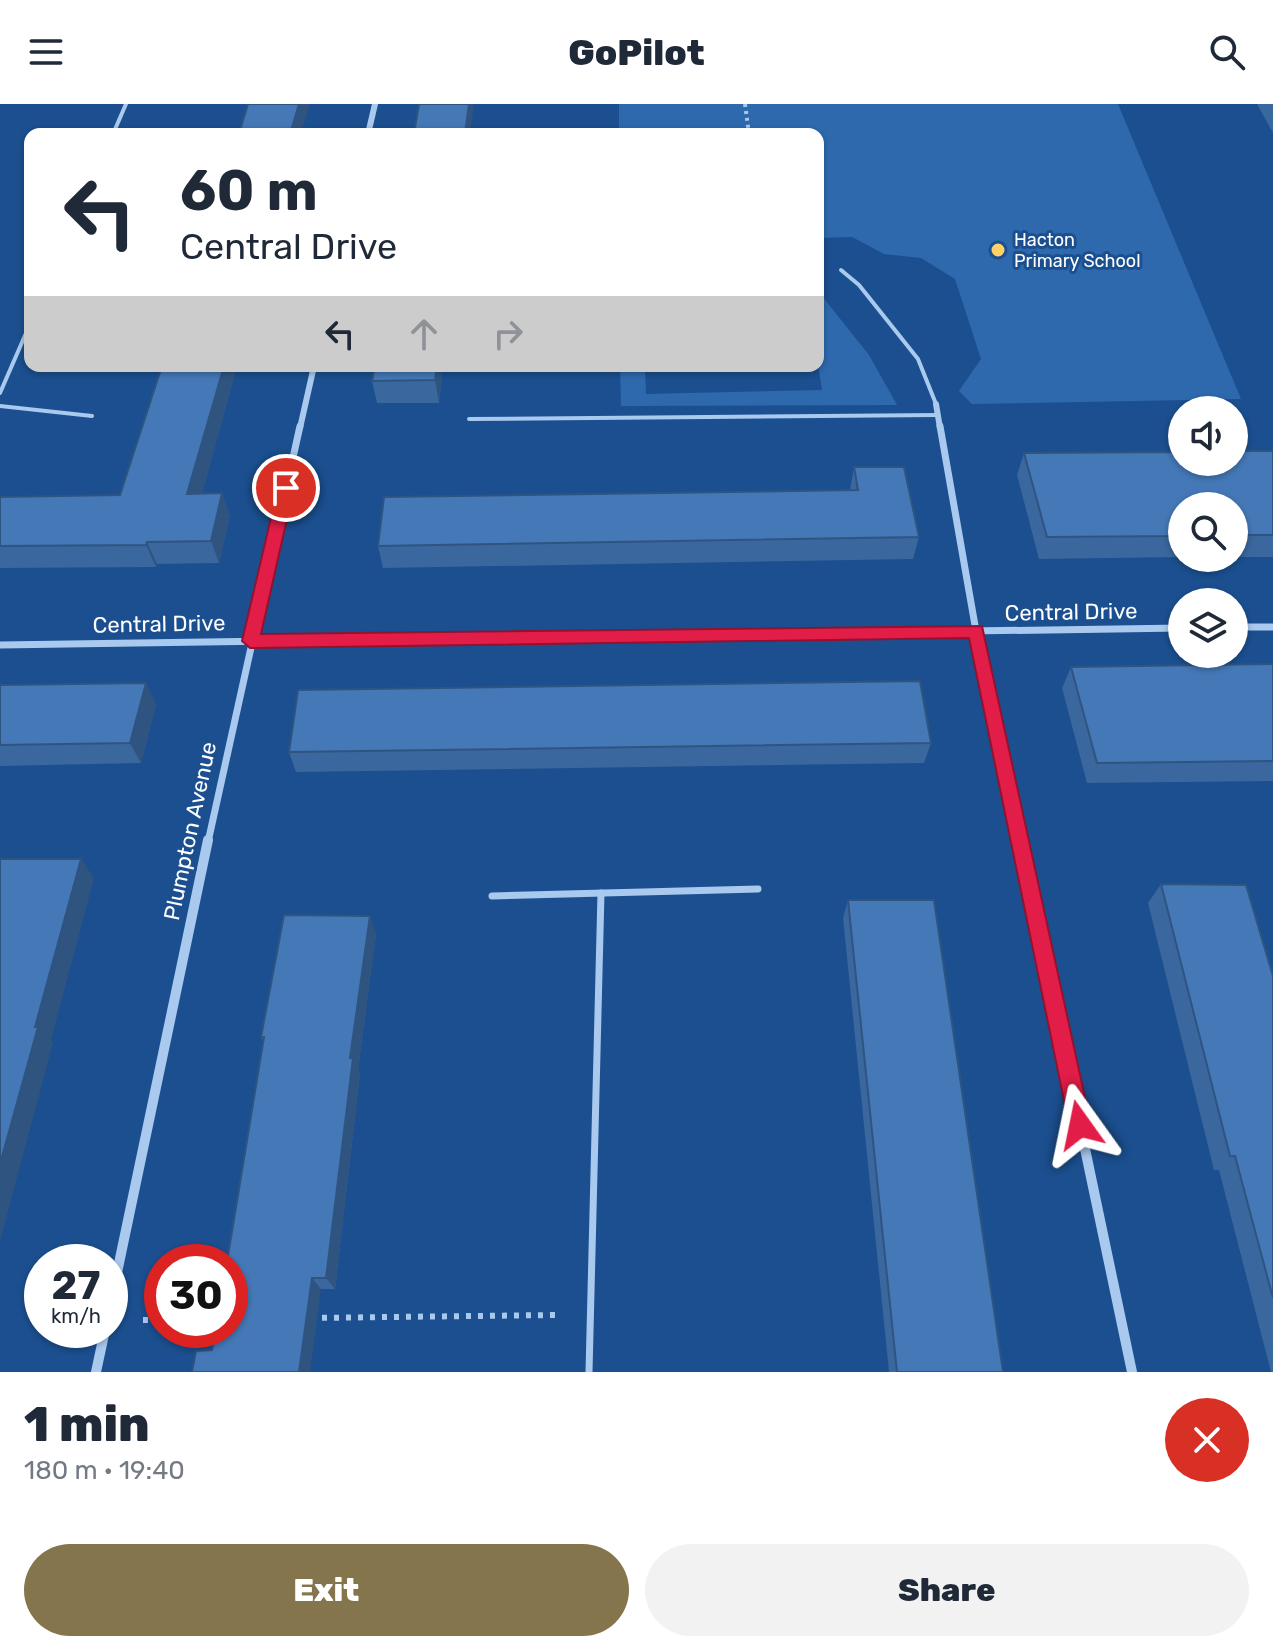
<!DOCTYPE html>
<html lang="en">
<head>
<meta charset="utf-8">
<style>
  :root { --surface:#fff; --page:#f2f2f3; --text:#1f2937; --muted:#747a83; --accent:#84754c }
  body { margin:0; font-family:Rubik,sans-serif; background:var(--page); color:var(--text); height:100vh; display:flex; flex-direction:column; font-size:30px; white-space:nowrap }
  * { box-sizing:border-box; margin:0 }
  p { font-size:26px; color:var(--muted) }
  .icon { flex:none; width:44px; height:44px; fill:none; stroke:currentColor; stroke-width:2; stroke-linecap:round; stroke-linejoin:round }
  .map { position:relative; height:1268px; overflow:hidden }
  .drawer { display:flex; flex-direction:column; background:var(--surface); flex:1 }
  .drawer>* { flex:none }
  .guide { position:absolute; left:24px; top:24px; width:800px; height:244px; border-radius:16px; box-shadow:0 2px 6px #0004; background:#fff; color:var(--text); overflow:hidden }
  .tools { position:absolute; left:1168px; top:292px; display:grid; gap:16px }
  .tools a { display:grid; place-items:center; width:80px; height:80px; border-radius:50%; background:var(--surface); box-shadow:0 2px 6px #0004; font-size:40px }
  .speed { position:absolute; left:24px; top:1140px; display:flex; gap:16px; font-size:40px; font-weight:700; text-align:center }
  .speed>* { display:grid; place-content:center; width:104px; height:104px; border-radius:50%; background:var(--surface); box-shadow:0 2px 6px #0004; line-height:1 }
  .speed small { font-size:20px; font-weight:400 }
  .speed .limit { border:12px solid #d22; background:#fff; color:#111 }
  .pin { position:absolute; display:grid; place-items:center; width:68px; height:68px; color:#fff; margin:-34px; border:4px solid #fff; border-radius:50%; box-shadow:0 2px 8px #0007 }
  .me { position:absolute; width:88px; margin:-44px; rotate:348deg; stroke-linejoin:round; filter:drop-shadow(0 0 6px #0008) }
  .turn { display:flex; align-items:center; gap:28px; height:168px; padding:0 24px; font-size:36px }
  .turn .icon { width:104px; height:104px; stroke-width:2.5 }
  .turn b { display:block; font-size:56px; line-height:68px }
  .lanes { display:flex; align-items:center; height:76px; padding:0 24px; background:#0003; justify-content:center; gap:40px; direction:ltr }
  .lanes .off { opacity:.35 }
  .round { display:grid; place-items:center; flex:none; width:84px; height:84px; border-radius:42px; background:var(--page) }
  .head { display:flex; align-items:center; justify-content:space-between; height:136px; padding:0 24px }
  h1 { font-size:48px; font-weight:800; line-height:60px }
  .primary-button { display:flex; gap:16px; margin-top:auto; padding:16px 24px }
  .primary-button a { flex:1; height:92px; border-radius:48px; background:var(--accent); color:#fff; font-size:32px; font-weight:800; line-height:92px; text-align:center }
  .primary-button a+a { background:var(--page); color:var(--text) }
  header { display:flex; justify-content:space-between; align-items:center; height:104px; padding:0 24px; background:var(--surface); font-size:36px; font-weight:800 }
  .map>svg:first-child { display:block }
  .green { fill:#2e69ad }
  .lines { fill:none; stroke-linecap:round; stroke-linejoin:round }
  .path-far1 { stroke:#a9c9ee; stroke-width:4; stroke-dasharray:3 4; stroke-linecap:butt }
  .path { stroke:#a9c9ee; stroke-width:6; stroke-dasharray:5 7; stroke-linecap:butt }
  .service-far1 { stroke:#a9c9ee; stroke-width:4 }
  .service { stroke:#a9c9ee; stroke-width:7 }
  .minor-far2 { stroke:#a9c9ee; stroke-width:6 }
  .minor-far1 { stroke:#a9c9ee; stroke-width:7 }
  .minor { stroke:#a9c9ee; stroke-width:10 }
  .wall { fill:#3a679d }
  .shaded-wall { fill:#305480 }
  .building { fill:#4478b7; stroke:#305480; stroke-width:2 }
  .route { fill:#e11d48; stroke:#92132f; stroke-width:2 }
  .poi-dot { fill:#ffd166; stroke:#1b4f8f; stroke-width:3 }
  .labels { text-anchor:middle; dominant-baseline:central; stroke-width:6; stroke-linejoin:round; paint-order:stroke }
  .far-poi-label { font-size:18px; fill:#fff; stroke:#1b4f8f; text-anchor:start }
  .street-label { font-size:22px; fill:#fff; stroke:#1b4f8f }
</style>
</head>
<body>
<header><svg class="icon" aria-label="menu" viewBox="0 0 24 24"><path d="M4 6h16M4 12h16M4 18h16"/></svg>GoPilot<svg class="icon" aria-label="search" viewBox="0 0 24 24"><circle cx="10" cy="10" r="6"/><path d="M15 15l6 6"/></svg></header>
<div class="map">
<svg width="1273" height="1268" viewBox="0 0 1273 1268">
  <rect width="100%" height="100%" fill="#1b4f8f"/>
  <g class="green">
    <path d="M 619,0 L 1118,0 L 1241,295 L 972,300 L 959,287 L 981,255 L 955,175 L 921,154 L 884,150 L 852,133 L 818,134 L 818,30 L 619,30 Z"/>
    <path d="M 818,187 L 869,251 L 897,301 L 621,302 L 620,262 L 645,262 L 646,290 L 822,286 L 818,260 Z"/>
  </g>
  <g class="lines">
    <path class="path-far1" d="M 745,0 L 749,30"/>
    <g class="path">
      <path d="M 310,1214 L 556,1211"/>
      <path d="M 143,1216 L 162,1216"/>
    </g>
    <g class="service-far1">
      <path d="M 113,30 L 126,0"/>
      <path d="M 841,166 L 859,181 L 918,255 L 936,300"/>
      <path d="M 0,289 L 30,220"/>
      <path d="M 0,302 L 92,312"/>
      <path d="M 469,315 L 938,311"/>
    </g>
    <g class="service">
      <path d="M 492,792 L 758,785"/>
      <path d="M 589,1268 L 601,789"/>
    </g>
    <g class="minor-far2">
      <path d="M 368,30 L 375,0"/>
      <path d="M 936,300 L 940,324"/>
      <path d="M 300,324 L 314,262"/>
    </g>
    <g class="minor-far1">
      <path d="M 940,322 L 976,527 L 1020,738"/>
      <path d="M 1234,523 L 1273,523"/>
      <path d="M 0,541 L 1182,524"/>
      <path d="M 208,738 L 300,322"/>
    </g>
    <g class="minor">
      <path d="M 1020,736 L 1132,1268"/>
      <path d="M 110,1202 L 208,736"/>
      <path d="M 96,1268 L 105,1226"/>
    </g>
  </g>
  <g class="wall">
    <path d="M 1257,0 L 1273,0 L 1273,29 Z"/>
    <path d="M 162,262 L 237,262 L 202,389 L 230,411 L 219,459 L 157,460 L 156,463 L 0,464 L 0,393 L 120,391 Z"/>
    <path d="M 375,262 L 443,262 L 439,299 L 377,299 L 372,277 Z"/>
    <path d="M 1273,347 L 1273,453 L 1234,453 L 1234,402 L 1182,402 L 1182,453 L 1039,455 L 1017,371 L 1024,349 Z"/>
    <path d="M 854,363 L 919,433 L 913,455 L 383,464 L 378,442 L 850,386 Z"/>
    <path d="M 1273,560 L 1273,677 L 1087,679 L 1062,584 L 1071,563 Z"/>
    <path d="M 0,581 L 156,600 L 141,659 L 0,662 Z"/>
    <path d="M 931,639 L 924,659 L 296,668 L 289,648 Z"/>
    <path d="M 1161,780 L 1273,872 L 1273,1268 L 1271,1268 L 1219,1066 L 1214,1066 L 1148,799 Z"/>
    <path d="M 848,796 L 1003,1268 L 889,1268 L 843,814 Z"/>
    <path d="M 376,830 L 358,965 L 360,970 L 335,1185 L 321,1185 L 212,1246 L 263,937 L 261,933 Z"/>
  </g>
  <g class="shaded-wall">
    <path d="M 299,0 L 310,0 L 301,30 L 290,30 Z"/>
    <path d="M 469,0 L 474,0 L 470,30 L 465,30 Z"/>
    <path d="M 224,262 L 237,262 L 196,412 L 187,390 Z"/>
    <path d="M 437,262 L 443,262 L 439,299 L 435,276 Z"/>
    <path d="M 222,389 L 230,411 L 219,459 L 211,437 Z"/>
    <path d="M 147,438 L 157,460 L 156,463 L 146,441 Z"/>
    <path d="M 146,579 L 156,600 L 141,659 L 130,639 Z"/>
    <path d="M 81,755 L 94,774 L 51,936 L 53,939 L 0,1137 L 0,1060 L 35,923 Z"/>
    <path d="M 370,812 L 376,830 L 358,965 L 360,970 L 335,1185 L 326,1174 L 350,954 Z"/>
    <path d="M 312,1174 L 321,1185 L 310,1268 L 299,1268 Z"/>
  </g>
  <g class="building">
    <path d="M 248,0 L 299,0 L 290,30 L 239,30 Z"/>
    <path d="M 419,0 L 469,0 L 465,30 L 414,30 Z"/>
    <path d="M 162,262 L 224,262 L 187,390 L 222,389 L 211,437 L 147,438 L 146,441 L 0,442 L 0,393 L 120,391 Z"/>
    <path d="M 375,262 L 437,262 L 435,276 L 372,277 Z"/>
    <path d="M 1234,347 L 1273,347 L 1273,431 L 1234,431 L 1234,402 L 1182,402 L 1182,432 L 1047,433 L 1024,349 L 1182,348 L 1182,358 L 1234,358 Z"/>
    <path d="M 854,363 L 904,363 L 919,433 L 378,442 L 384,393 L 858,386 Z"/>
    <path d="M 1273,560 L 1273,657 L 1097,659 L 1071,563 Z"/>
    <path d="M 920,577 L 931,639 L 289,648 L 298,586 Z"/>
    <path d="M 146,579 L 130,639 L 0,641 L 0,581 Z"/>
    <path d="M 0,755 L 81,755 L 35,923 L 38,923 L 0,1060 Z"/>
    <path d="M 1161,780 L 1246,781 L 1273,872 L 1273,1194 L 1235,1052 L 1230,1052 Z"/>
    <path d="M 848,796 L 934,796 L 1003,1268 L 897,1268 Z"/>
    <path d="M 284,811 L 370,812 L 350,954 L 353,954 L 326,1174 L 312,1174 L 299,1268 L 192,1268 L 196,1247 L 212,1246 L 216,1226 L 230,1226 L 230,1158 L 227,1158 L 264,933 L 261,933 Z"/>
  </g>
  <path class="route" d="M 286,379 L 294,384 L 261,530 L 982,522 L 1091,1021 L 1088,1029 L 1080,1032 L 1072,1029 L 1069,1021 L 969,534 L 250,544 L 242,537 L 278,384 Z"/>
  <circle class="poi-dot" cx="998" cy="146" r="8"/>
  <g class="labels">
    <g class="far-poi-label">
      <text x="1014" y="136">Hacton<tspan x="1014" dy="21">Primary School</tspan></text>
    </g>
    <g class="street-label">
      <text transform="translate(1071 508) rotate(-1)">Central Drive</text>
      <text transform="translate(159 520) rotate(-1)">Central Drive</text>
      <text transform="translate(190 727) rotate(-78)">Plumpton Avenue</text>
    </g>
  </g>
</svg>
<div class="tools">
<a><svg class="icon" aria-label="sound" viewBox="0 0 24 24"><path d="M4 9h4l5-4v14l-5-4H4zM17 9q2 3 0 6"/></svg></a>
<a><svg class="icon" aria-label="search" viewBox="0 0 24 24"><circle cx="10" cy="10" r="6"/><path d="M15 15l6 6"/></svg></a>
<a><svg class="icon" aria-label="layers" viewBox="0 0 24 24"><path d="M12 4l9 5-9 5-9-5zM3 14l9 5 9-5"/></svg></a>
</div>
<div class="speed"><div>27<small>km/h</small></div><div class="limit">30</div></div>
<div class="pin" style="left:286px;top:384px;background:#d93025"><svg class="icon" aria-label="arrive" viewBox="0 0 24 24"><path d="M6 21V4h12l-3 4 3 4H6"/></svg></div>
<svg class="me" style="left:1080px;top:1021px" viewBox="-20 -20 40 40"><path d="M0-17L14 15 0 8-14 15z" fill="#e11d48" stroke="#fff" stroke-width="4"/></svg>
<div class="guide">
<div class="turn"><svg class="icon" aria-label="left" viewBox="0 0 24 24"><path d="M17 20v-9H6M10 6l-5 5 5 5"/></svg><div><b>60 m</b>Central Drive</div></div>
<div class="lanes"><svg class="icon" aria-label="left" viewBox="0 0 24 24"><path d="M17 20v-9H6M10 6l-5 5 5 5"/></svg><svg class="icon off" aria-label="ahead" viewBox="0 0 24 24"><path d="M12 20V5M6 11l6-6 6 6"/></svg><svg class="icon off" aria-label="right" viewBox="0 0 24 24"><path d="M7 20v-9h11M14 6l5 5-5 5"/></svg></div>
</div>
</div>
<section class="drawer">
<div class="head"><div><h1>1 min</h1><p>180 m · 19:40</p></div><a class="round" style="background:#d93025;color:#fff"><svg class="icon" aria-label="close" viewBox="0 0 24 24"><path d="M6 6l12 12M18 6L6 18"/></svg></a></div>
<div class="primary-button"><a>Exit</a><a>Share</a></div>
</section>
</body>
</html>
